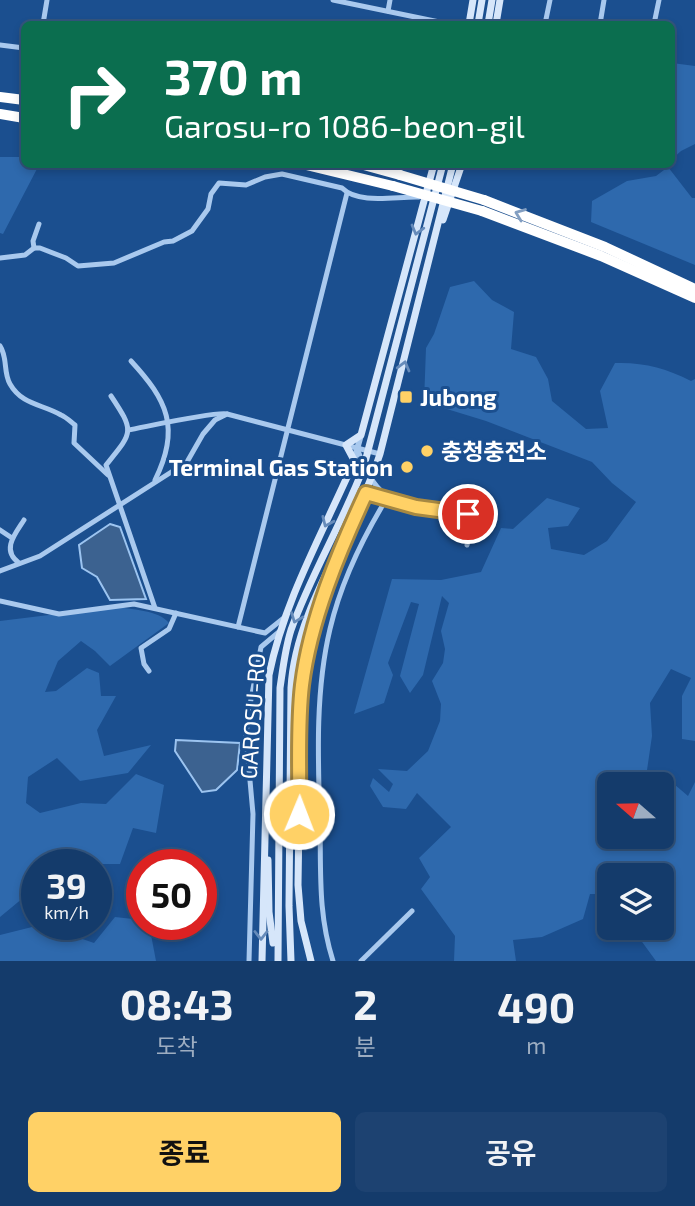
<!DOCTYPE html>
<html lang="ko">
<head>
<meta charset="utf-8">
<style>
  :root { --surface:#143b6b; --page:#1d4271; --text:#f1f3f6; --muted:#9dadc1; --line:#33557e; --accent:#ffd166 }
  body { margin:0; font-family:"Exo 2","Noto Sans KR",sans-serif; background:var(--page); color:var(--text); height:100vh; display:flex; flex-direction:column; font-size:26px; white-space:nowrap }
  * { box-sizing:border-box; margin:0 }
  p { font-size:23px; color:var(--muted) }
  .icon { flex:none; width:38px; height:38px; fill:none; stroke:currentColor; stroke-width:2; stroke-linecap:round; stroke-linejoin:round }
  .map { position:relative; height:961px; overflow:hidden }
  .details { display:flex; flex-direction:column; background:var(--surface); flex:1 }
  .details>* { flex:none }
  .banner { position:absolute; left:21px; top:21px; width:654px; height:147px; border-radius:10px; box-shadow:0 4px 10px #0003,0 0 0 2px var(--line); background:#0b6e4f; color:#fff; overflow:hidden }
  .needle { width:46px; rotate:290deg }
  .buttons { position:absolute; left:597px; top:772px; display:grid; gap:14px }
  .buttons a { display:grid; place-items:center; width:77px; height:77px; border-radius:10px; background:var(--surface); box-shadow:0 4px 10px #0003,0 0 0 2px var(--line); font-size:35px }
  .speed { position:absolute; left:21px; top:849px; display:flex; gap:14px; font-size:35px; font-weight:700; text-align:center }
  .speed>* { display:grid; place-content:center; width:91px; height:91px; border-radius:50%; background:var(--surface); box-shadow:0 4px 10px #0003,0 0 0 2px var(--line); line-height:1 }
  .speed small { font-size:18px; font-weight:400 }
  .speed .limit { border:10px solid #d22; background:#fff; color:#111 }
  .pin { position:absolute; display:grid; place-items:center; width:60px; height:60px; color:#fff; margin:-30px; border:4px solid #fff; border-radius:50%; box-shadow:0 2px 7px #0007 }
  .me { position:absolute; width:77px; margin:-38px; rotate:1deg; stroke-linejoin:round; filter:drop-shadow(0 0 5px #0008) }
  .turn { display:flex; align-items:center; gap:24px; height:147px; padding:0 28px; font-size:32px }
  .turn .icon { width:91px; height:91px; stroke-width:2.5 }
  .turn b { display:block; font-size:49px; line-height:60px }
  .eta { display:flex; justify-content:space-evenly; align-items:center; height:119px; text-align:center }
  .eta b { font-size:42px; font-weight:700; line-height:49px }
  .action { display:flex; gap:14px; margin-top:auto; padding:14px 28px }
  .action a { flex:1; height:80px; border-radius:10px; background:var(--accent); color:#111; font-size:28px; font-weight:700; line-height:80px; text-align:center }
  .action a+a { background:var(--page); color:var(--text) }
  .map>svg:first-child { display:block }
  .green { fill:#2e69ad; fill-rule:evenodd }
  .water { fill:#3c6290; stroke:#9cc4f0; stroke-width:2 }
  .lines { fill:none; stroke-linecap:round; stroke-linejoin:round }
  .minor { stroke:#a9c9ee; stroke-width:5 }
  .tertiary { stroke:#a9c9ee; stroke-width:6 }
  .secondary { stroke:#d6e6fa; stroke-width:7 }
  .motorway { stroke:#fff; stroke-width:10 }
  .motorway-bridge { stroke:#fff; stroke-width:10 }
  .oneway { stroke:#829ec1 }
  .oneway2 { stroke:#668bba }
  .route-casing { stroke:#a68842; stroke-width:18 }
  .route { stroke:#ffd166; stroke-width:12 }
  .poi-dot { fill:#ffd166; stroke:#1b4f8f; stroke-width:2.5 }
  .labels { text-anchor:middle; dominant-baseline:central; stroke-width:6; stroke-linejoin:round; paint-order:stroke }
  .poi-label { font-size:23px; font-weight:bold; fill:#fff; stroke:#1b4f8f; text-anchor:start }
  .street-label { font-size:23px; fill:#fff; stroke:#1b4f8f }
</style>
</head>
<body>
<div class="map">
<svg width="695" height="961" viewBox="0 0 695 961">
  <rect width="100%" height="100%" fill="#1b4f8f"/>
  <g class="green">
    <path d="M 672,63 L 695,66 L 695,144 L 681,151 L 672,159 Z"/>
    <path d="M 0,157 L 24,157 L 24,164 L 39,165 L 3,234 L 0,233 Z"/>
    <path d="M 668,167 L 692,198 L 695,198 L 695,265 L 591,222 L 592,201 L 627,181 L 656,176 Z"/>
    <path d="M 474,281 L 492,300 L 514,312 L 511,349 L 536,357 L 548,379 L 552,401 L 586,429 L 608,428 L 600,391 L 615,363 C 643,362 666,368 691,381 L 695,379 L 695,741 L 682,739 L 682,696 L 691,678 L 671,669 L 650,703 L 652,736 L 646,777 L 674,784 L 688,796 L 695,782 L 695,961 L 656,961 L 637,935 L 619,930 L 619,928 L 662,928 L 662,875 L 609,875 L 609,894 L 590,894 L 583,919 L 542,937 L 513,940 L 516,961 L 454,961 L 455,936 L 421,889 L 430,877 L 419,858 L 451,827 L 417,793 L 406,809 L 383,807 L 370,786 L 373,778 L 389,792 L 393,784 L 378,769 L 407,771 L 428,751 L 440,721 L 441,704 L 432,681 L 443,663 L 445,649 L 441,631 L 449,603 L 442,596 L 423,675 L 410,693 L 400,676 L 419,604 L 411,602 L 388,663 L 393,675 L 384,703 L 354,714 L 392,579 L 441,580 L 481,572 L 501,528 L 513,529 L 547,498 L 580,508 L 568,526 L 548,528 L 551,549 L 584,555 L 607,541 L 636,502 L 612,483 L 592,462 L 486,421 L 424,402 L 426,348 L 434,334 L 450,287 ZM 662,784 L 662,836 L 609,836 L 609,784 Z"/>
    <path d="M 114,607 C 130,609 159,610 169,623 L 110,666 L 95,651 L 81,641 L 58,661 L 45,692 L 56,691 L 87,668 L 99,673 L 101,696 L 116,696 L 97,730 L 104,756 L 151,745 L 128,773 L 80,781 L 57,758 L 28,777 L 26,803 L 40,813 L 81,803 L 106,804 L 136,774 L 164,785 L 156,833 L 133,828 L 120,864 L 37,864 L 37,903 L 29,893 L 0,917 L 0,621 Z"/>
    <path d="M 115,917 L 142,920 L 142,924 L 149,924 L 156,961 L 0,961 L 0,935 L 44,924 L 53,924 L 71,935 L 94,943 Z"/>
  </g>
  <g class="water">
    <path d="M 110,524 L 120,527 L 146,599 L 110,600 L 97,577 L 82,568 L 79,545 Z"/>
    <path d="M 176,740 L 240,743 L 237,770 L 216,790 L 202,792 L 175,751 Z"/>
  </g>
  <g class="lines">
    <g class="minor">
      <path d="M 333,0 L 449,24"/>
      <path d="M 388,11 L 390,0"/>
      <path d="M 43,24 L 47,0"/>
      <path d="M 545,24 L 550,0"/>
      <path d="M 600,24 L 604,0"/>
      <path d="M 654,24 L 659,0"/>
      <path d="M 0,45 L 24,48"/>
      <path d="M 34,248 L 33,241 L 39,224"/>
      <path d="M 0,258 L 25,255 L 34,248 L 40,248 L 66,258 L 78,266 L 114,263 L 164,242 L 173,241 L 192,231 L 208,209 L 211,194 L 219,183 L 246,185 L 265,177 L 282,174 L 342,188 C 359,205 397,196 419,197"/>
      <path d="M 0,346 C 8,358 3,372 10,384 C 22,405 42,404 61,415 C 66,417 71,422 75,425 L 74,443 L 108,475"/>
      <path d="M 131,361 C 167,400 181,428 155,480"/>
      <path d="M 111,396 C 135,432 133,432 106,465 L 155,608"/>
      <path d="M 128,430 C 145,427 217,411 227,414"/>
      <path d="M 357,448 C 374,494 388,505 436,509 C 448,511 462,510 473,517 L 472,528 L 467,545"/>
      <path d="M 0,530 L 12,538"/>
      <path d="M 19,563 C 1,550 15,534 24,520"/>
      <path d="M 0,571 L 40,556 L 187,462 L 203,434 L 215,420 L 227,414 L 380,454"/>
      <path d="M 0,601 L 59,614 L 134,604 L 265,633 L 285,617"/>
      <path d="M 238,627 L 347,193"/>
      <path d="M 149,671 L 144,664 L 141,648 L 169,629 L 176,613"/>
      <path d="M 249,961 L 253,814 L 246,736 L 248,715 L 261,647 L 280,631"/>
      <path d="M 333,961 C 318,914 321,873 320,824 C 318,760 315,692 330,629 C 341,582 362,539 387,498 L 366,493"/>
      <path d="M 361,961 L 412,911"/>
    </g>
    <path class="tertiary" d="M 354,460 L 361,435"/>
    <g class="secondary">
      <path d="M 469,24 L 473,0"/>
      <path d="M 478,24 L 482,0"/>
      <path d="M 488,24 L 492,0"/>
      <path d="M 496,24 L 500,0"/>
      <path d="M 443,220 L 462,164"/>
      <path d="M 268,860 L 269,912 L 273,943"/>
      <path d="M 262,961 L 269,675 C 284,601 322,534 352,466 L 354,460 L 346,445 L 361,435 L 434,164"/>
      <path d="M 278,961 L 280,688 C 283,668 285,649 291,630 C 311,574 343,522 364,466 L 443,164"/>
      <path d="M 291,961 L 289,906 L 291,688 C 295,610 355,530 380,454 L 453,164"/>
      <path d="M 311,961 L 301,921 L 298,885 L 301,689 L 312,633 L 333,572"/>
    </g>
    <g class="motorway">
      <path d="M 0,97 L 24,100"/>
      <path d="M 0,114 L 24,118"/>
      <path d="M 302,164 L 393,186"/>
      <path d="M 360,164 L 400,175"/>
      <path d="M 484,200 L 605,247 L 695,289"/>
      <path d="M 482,211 L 601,256 L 695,298"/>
    </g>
    <g class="motorway-bridge">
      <path d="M 400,175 L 484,200"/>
      <path d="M 393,186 L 482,211"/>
    </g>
  </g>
  <defs><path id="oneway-chevron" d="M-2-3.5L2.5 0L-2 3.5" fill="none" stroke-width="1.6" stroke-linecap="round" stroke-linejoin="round" transform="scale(1.75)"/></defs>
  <use class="oneway" href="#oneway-chevron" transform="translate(520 214) rotate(-159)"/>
  <g class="oneway2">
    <use href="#oneway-chevron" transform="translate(417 230) rotate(105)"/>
    <use href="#oneway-chevron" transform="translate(404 366) rotate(-75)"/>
    <use href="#oneway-chevron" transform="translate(327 522) rotate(114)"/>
    <use href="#oneway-chevron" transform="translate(296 618) rotate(111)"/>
    <use href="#oneway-chevron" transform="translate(261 935) rotate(90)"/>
  </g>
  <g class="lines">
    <g class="route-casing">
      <path id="route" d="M 299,814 C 300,771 297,727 302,685 C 310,620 339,551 366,493 L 416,507 L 468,514"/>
    </g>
    <use href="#route" class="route"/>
  </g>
  <g class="poi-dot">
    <rect x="399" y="390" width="14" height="14" rx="3.5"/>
    <circle cx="427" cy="451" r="7"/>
    <circle cx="407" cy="467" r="7"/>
  </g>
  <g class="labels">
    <g class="poi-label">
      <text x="420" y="397">Jubong</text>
      <text x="441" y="451">충청충전소</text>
      <text x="393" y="467" text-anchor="end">Terminal Gas Station</text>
    </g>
    <g class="street-label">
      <text transform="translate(252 716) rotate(-86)">GAROSU-RO</text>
    </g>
  </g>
</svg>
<div class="buttons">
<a><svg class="needle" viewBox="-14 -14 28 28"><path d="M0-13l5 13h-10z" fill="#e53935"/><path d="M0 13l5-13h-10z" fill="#9dadc1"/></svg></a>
<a><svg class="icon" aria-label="layers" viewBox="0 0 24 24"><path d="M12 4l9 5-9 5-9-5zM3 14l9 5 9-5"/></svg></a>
</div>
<div class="speed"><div>39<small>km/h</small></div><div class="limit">50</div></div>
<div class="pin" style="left:468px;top:514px;background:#d93025"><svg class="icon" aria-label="arrive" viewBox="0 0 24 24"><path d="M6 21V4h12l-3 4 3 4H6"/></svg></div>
<svg class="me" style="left:299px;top:814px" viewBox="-20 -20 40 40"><circle r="17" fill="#ffd166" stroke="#fff" stroke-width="3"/><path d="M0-11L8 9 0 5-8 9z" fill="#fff"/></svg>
<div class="banner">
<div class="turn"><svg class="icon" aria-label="right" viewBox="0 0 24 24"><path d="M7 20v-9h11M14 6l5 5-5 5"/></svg><div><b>370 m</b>Garosu-ro 1086-beon-gil</div></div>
</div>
</div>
<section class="details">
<div class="eta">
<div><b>08:43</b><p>도착</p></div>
<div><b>2</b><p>분</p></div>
<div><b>490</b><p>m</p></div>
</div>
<div class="action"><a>종료</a><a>공유</a></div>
</section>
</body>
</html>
